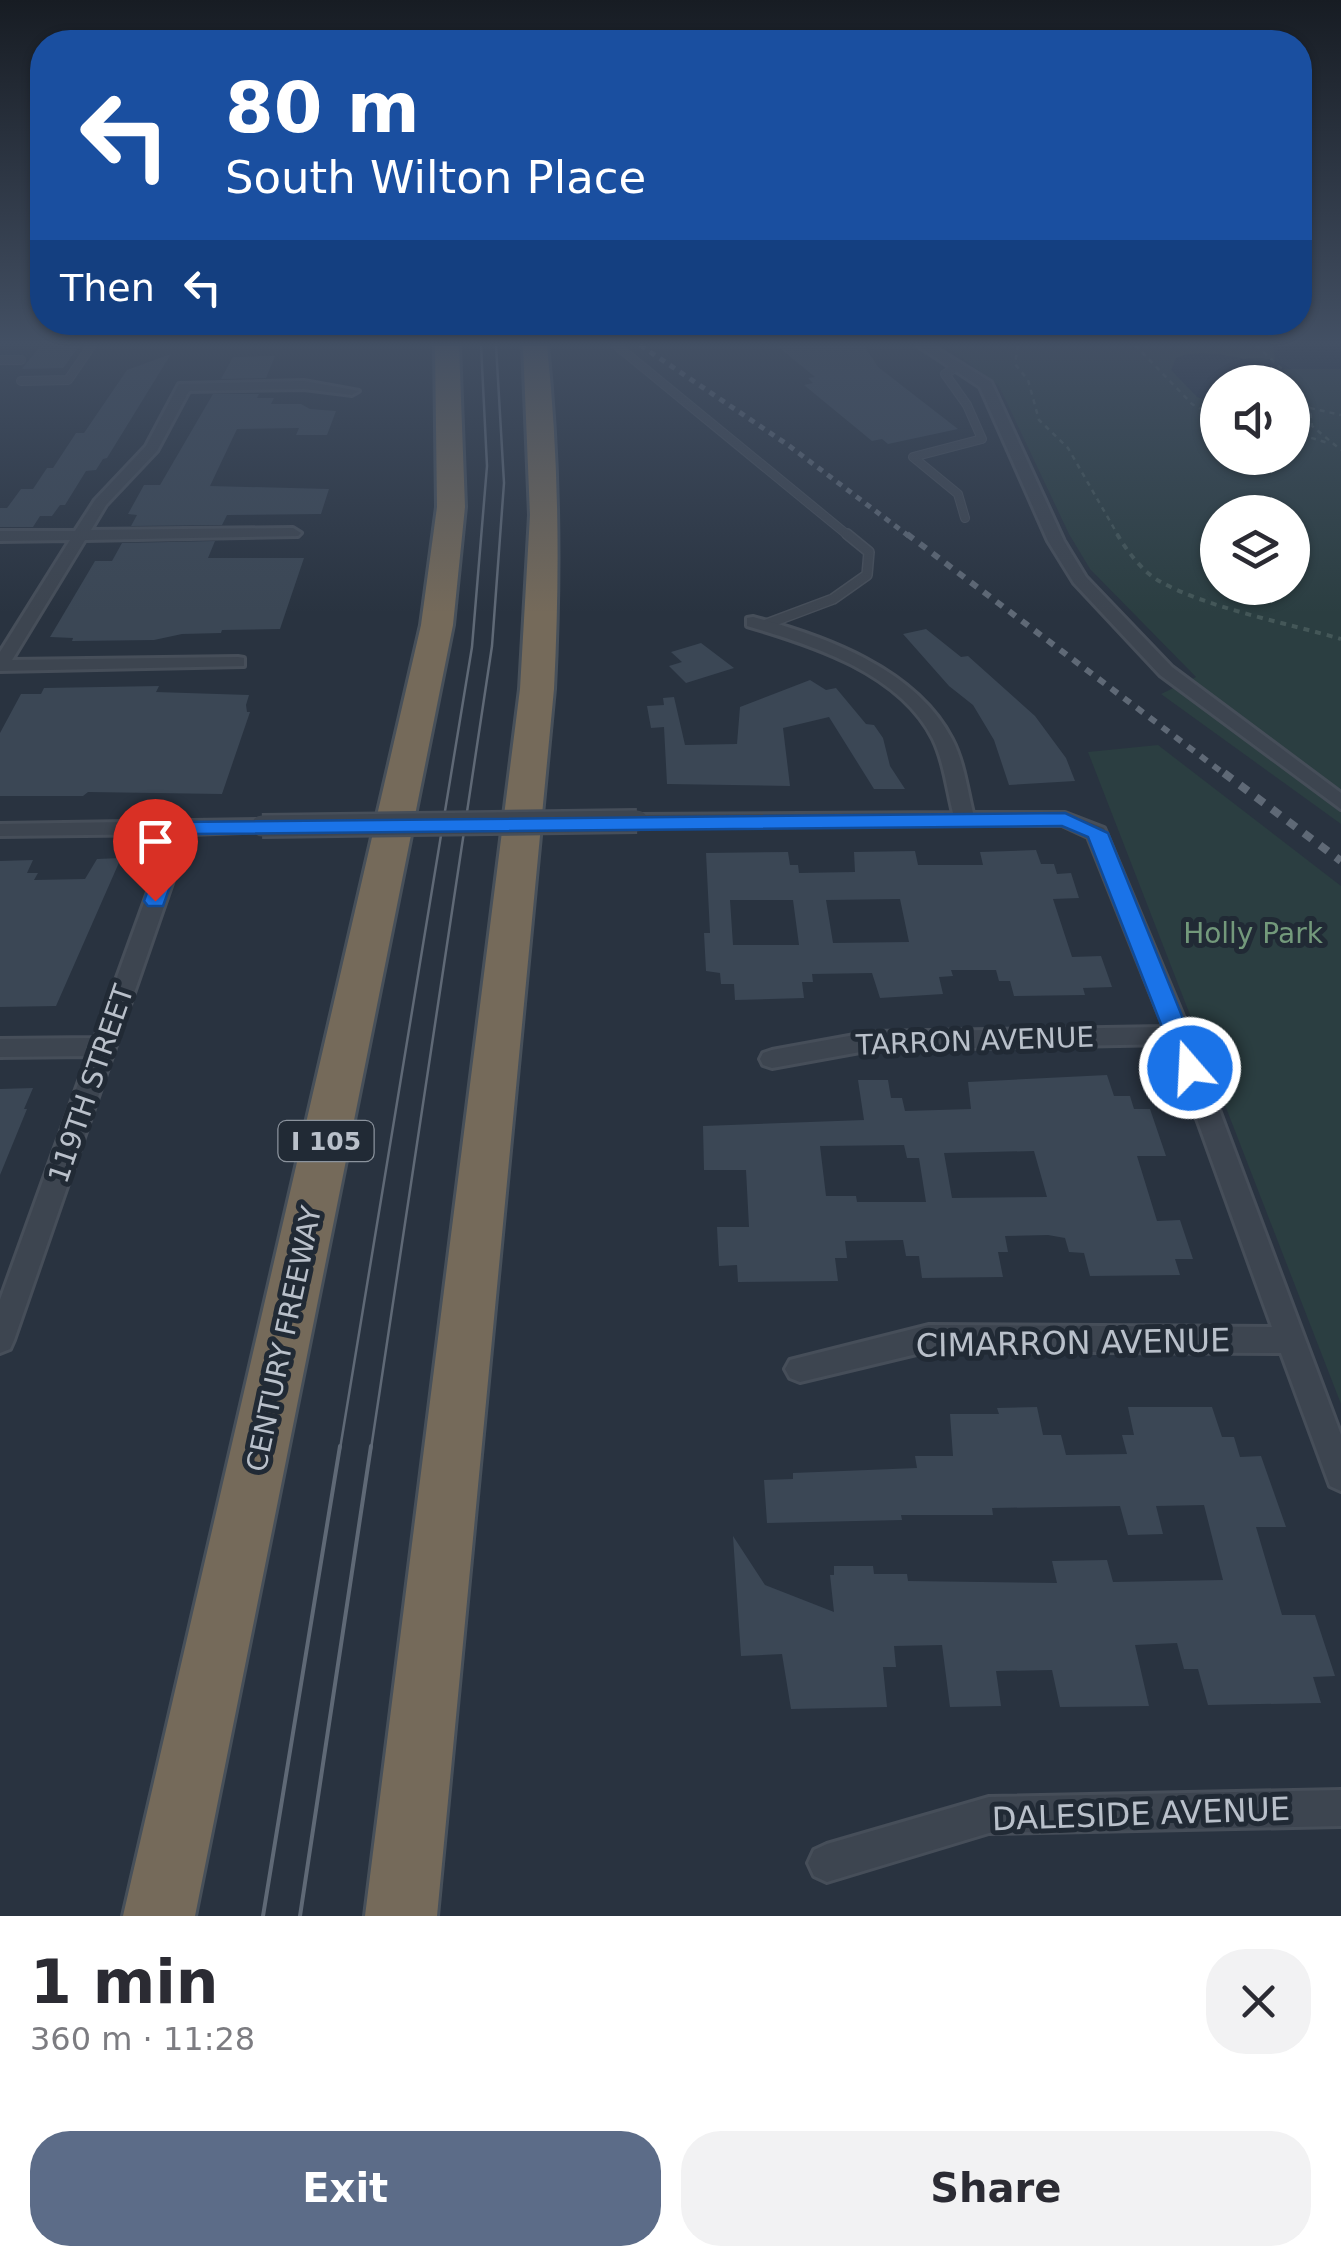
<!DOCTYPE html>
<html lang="en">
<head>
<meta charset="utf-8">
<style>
  :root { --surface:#fff; --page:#f2f2f3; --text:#2b2b33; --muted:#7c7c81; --accent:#5c6c88 }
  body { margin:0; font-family:"DejaVu Sans",sans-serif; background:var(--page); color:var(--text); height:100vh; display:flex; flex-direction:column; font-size:38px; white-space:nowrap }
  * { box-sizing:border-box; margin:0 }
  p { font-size:32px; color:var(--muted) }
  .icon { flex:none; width:55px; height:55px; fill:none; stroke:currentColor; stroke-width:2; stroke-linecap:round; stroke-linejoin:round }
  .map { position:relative; height:1916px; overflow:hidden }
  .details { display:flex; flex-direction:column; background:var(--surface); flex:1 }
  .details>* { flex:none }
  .guide { position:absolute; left:30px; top:30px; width:1282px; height:305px; border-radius:40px; box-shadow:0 2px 8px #0004; background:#1a4fa0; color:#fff; overflow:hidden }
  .buttons { position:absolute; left:1200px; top:365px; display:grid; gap:20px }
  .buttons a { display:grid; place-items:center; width:110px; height:110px; border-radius:50%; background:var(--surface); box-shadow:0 2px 8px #0004; font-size:50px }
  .pin { position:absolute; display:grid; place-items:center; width:85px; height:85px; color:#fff; margin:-102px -42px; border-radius:50% 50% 50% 0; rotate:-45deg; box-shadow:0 0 10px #0007 }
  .pin .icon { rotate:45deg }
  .me { position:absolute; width:110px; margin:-55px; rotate:341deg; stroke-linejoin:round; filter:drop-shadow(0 0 8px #0008) }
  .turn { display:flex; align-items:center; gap:35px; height:210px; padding:0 30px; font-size:45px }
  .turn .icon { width:130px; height:130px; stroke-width:2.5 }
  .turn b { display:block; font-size:70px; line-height:85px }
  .then { display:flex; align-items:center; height:95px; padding:0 30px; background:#0003; gap:20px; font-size:38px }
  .round { display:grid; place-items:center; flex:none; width:105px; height:105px; border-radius:40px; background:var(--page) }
  .head { display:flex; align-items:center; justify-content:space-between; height:170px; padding:0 30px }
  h1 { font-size:60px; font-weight:700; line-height:75px }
  .cta { display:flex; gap:20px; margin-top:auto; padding:20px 30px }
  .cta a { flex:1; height:115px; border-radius:40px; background:var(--accent); color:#fff; font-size:40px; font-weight:700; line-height:115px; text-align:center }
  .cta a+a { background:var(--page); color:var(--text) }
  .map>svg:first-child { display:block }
  .green { fill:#2b3e41; fill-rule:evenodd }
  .water { fill:#1c2a3d }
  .building { fill:#3b4755; fill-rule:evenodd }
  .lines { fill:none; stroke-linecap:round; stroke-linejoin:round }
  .service-far1-casing { stroke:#464e59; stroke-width:10 }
  .service-casing { stroke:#464e59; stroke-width:12 }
  .minor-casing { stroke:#464e59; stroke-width:6 }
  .motorway-casing { stroke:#47505a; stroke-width:6 }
  .path-far1 { stroke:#445758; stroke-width:2.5; stroke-dasharray:5 5; stroke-linecap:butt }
  .path { stroke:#445758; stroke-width:4; stroke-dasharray:6 6; stroke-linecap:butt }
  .service-far1 { stroke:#3d4550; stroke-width:8 }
  .service { stroke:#3d4550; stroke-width:9 }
  .minor { fill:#3d4550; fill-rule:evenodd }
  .motorway { fill:#756a5a; fill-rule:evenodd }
  .tram-far1 { stroke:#5f6976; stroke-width:2.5 }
  .tram { stroke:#5f6976; stroke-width:4 }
  .rail-far2 { stroke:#5f6976; stroke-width:5; stroke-dasharray:6 6; stroke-linecap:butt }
  .rail-far1 { stroke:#5f6976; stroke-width:6; stroke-dasharray:8 8; stroke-linecap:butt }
  .rail { stroke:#5f6976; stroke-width:8; stroke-dasharray:10 10; stroke-linecap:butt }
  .minor-bridge-casing { stroke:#464e59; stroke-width:26; stroke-linecap:butt }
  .minor-bridge { stroke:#3d4550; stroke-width:21 }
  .route { fill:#1a73e8; stroke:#114b97; stroke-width:2.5 }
  .labels { text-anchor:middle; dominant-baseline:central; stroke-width:10; stroke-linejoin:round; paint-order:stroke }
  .shield { fill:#212a35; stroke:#8b939d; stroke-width:2.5 }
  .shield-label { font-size:25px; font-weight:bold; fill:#b9c0ca }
  .park-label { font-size:28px; fill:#73997b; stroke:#212a35 }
  .street-label { font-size:28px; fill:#b9c0ca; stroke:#212a35 }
  .near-street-label { font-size:32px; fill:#b9c0ca; stroke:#212a35 }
</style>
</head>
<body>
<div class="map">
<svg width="1341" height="1916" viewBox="0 0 1341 1916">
  <rect width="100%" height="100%" fill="#293340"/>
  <g class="green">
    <path d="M 945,345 L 1341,345 L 1341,824 L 1161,694 L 1196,677 L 1090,569 L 1069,534 L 999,386 ZM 1218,382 L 1292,382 L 1292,458 L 1218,458 ZM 1218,512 L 1292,512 L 1292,588 L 1218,588 Z"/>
    <path d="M 1158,745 L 1341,886 L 1341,1404 L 1088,752 Z"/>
  </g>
  <path class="water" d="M 1273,345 L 1341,345 L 1341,369 L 1278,369 L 1277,382 L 1218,382 L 1217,405 L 1197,397 L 1171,370 L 1176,358 C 1211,344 1241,365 1275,359 Z"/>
  <g class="building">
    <path d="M 41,345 L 80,345 L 63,368 L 22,369 Z"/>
    <path d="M 776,345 L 864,345 L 878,367 L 958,429 L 888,444 L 882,439 L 872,441 L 804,385 L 813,383 L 808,378 L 815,377 Z"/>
    <path d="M 171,354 L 107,458 L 103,459 L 96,470 L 86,471 L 65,505 L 60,505 L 52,516 L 40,516 L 33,527 L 0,527 L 0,508 L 7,508 L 21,489 L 33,489 L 47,468 L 53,468 L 76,433 L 84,433 L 127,370 Z"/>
    <path d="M 275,356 L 266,378 L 221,379 L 233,357 Z"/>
    <path d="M 213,394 L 259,394 L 257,398 L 274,398 L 271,404 L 301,404 L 310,409 L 336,411 L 327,435 L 296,435 L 299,428 L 237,429 L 210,486 L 329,489 L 321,514 L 227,515 L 222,525 L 131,526 L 137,515 L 128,514 L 144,485 L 160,485 Z"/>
    <path d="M 215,541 L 208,558 L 304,558 L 280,629 L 222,630 L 221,633 L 182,634 L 154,640 L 72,641 L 73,638 L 50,637 L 95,561 L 112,561 L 122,543 Z"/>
    <path d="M 926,629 L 961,657 L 968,656 L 1035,716 L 1066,758 L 1075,781 L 1009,785 L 994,740 L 973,705 L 949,686 L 903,634 Z"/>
    <path d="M 701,643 L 734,668 L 686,683 L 669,666 L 682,662 L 671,652 Z"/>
    <path d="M 810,680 L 826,690 L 836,688 L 866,724 L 874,725 L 883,738 L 890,766 L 905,789 L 874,789 L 829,717 L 783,728 L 790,786 L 667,784 L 664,727 L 651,728 L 647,706 L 664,705 L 663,698 L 674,697 L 685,745 L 737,744 L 740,707 Z"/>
    <path d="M 159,686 L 156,692 L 249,695 L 246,705 L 247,712 L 250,712 L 222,794 L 88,792 L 83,796 L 0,796 L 0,733 L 21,694 L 41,694 L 44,688 Z"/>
    <path d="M 1036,850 L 1041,864 L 1054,864 L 1057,874 L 1071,873 L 1079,898 L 1053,899 L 1072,957 L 1101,956 L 1112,987 L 1083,988 L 1085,995 L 1014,996 L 1010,981 L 999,981 L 996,970 L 951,970 L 953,976 L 939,977 L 943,994 L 880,998 L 872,973 L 812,974 L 813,982 L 802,982 L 804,998 L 735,1000 L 734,984 L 721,984 L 720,973 L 706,971 L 704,933 L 710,933 L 706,853 L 788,852 L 790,865 L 798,865 L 799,873 L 855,872 L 854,852 L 915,851 L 918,865 L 983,865 L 980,852 ZM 900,899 L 909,942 L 833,943 L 826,900 ZM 730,900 L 793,900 L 799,945 L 733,945 Z"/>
    <path d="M 121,858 L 56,1006 L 0,1007 L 0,861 L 33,860 L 27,873 L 38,873 L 34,880 L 85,879 L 97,859 Z"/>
    <path d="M 1107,1075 L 1114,1096 L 1130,1096 L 1134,1109 L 1150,1109 L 1166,1156 L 1137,1156 L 1157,1221 L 1180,1220 L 1193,1259 L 1175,1259 L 1180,1275 L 1090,1276 L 1084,1253 L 1069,1252 L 1065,1238 L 1048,1235 L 1005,1236 L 1008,1252 L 998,1252 L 1003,1277 L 922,1278 L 919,1256 L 906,1256 L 903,1240 L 845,1241 L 847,1258 L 835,1258 L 838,1281 L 738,1282 L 737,1265 L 719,1266 L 717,1227 L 749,1227 L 746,1170 L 704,1170 L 703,1126 L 864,1120 L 858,1080 L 888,1080 L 891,1098 L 902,1098 L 905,1111 L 971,1109 L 968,1082 ZM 904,1145 L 907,1158 L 919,1158 L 926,1202 L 857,1202 L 856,1196 L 826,1196 L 820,1146 ZM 1034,1151 L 1047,1197 L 952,1198 L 944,1153 Z"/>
    <path d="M 33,1088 L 24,1109 L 27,1109 L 0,1175 L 0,1089 Z"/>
    <path d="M 1037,1407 L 1043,1435 L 1061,1435 L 1066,1455 L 1127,1454 L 1122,1435 L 1134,1435 L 1128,1407 L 1212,1407 L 1222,1437 L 1234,1437 L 1240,1457 L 1261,1456 L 1286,1527 L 1256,1527 L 1282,1615 L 1315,1615 L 1335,1676 L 1313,1677 L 1321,1703 L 1208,1705 L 1198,1669 L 1184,1669 L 1177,1643 L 1135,1645 L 1149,1706 L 1060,1707 L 1052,1670 L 996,1671 L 1001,1706 L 950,1707 L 942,1645 L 894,1646 L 896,1667 L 883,1667 L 887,1707 L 791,1709 L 782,1654 L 741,1656 L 733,1536 L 765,1585 L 834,1612 L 830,1575 L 834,1575 L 834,1566 L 873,1566 L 874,1574 L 907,1574 L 908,1581 L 1057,1583 L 1052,1561 L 1107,1560 L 1113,1582 L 1223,1580 L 1204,1505 L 1156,1506 L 1163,1534 L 1128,1535 L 1120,1506 L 992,1508 L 993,1515 L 901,1515 L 902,1520 L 767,1523 L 764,1480 L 793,1479 L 793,1473 L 917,1468 L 915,1456 L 953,1456 L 950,1414 L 999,1414 L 997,1408 Z"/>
  </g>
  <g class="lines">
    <g class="service-far1-casing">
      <g id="service-far1">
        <path d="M 616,345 L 850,537"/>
        <path d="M 0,360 L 21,360"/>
        <path d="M 955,368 L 945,374 L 967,405 L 982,439 L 913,457 L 958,494 L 965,518"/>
        <path d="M 21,381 L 68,380 L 92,345"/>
      </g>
    </g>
    <g class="service-casing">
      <path id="service" d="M 764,625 L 833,599 L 867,575 L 869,552 L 847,534"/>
    </g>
    <g class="minor-casing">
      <g id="minor">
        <path d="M 917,345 L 931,345 L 991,382 L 1064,541 L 1086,577 L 1172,667 L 1341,793 L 1341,809 L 1160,675 L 1074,583 L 1048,541 L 980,387 Z"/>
        <path d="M 304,381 L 359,391 L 352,395 L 304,389 L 189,391 L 157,451 L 106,505 L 91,530 L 293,528 L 301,533 L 298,536 L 85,540 L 12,660 L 238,657 L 244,658 L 244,666 L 0,671 L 0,652 L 70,540 L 0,541 L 0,531 L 75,531 L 95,500 L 146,446 L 179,384 Z"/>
        <path d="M 753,617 C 825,636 916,669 952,739 C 964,762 967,789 973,813 L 1065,813 L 1104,828 L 1191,1035 L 1341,1435 L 1341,1491 L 1330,1486 L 1281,1353 L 929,1351 L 800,1382 L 790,1378 L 785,1369 L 790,1360 L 929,1325 L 1272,1327 L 1170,1044 L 871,1050 L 772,1068 L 763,1065 L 760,1059 L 763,1053 L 772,1050 L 871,1032 L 1164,1027 L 1088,837 L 1062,825 L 630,825 L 627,821 L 630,817 L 637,815 L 953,813 C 947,789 944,762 933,739 C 900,673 812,645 747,626 L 747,618 Z"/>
        <path d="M 262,820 L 272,826 L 269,831 L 189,834 L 14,1340 L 10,1349 L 0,1353 L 0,1300 L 88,1056 L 0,1057 L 0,1039 L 95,1038 L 169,834 L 0,836 L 0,824 Z"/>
        <path d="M 1341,1790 L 1341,1826 L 989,1833 L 827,1882 L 814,1876 L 808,1863 L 814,1850 L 827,1844 L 989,1797 Z"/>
      </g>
    </g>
    <g class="motorway-casing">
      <g id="motorway">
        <path d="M 435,345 L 459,345 L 465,507 L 453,625 L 195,1916 L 123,1916 L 421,625 L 437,507 Z"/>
        <path d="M 523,345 L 547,345 C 559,460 560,573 554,689 L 437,1916 L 365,1916 L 520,689 L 530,515 Z"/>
      </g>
    </g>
    <g class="path-far1">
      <path d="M 1018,345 L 1015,364 L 1028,380 L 1039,420 L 1068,448 L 1119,537"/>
      <path d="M 1135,345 L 1192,404 L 1218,419"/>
      <path d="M 1256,345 L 1288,375 L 1286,382"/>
      <path d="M 1292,391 L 1310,408 L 1312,426 L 1341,450"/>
      <path d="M 1310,408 L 1341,415"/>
      <path d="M 1292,432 L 1328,443"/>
    </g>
    <path class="path" d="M 1117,534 C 1127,551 1142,571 1159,581 C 1207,608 1287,623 1341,639"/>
    <use href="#service-far1" class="service-far1"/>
    <use href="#service" class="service"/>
    <use href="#minor" class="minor"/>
    <use href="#motorway" class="motorway"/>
    <g class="tram-far1">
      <path d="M 340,1449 L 472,647 L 487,466 L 481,345"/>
      <path d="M 371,1449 L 492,646 L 504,483 L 496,345"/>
    </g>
    <g class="tram">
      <path d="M 263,1916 L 340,1446"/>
      <path d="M 300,1916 L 371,1446"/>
    </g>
    <path class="rail-far2" d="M 640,345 L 788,445 L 910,537"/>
    <path class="rail-far1" d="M 907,534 L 1227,776"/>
    <path class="rail" d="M 1224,773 L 1341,861"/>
    <g class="minor-bridge-casing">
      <path id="minor-bridge" d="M 262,826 L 637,821"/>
    </g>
    <use href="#minor-bridge" class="minor-bridge"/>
  </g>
  <linearGradient id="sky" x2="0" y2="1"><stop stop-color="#171c23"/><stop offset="0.56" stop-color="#435064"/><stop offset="1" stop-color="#435064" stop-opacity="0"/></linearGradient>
  <rect width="1341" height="613" fill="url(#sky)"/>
  <path class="route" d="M 1065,813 L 1108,833 L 1203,1068 L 1199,1075 L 1182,1075 L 1178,1068 L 1088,837 L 1062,826 L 189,834 L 163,906 L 148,906 L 144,901 L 170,828 L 180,822 Z"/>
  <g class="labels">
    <rect class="shield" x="278.5" y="1121" width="95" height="40" rx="8"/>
    <g class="shield-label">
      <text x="326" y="1141">I 105</text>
    </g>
    <g class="park-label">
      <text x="1253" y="933">Holly Park</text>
    </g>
    <g class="street-label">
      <text transform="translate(975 1041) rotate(-2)">TARRON AVENUE</text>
      <text transform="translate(91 1084) rotate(-71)">119TH STREET</text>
      <text transform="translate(284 1339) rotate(-78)">CENTURY FREEWAY</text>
    </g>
    <g class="near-street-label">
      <text transform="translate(1073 1343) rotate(-1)">CIMARRON AVENUE</text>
      <text transform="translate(1141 1814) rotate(-2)">DALESIDE AVENUE</text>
    </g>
  </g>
</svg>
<div class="buttons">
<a><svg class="icon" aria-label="sound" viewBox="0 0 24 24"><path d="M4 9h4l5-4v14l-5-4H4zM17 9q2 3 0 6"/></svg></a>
<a><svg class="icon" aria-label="layers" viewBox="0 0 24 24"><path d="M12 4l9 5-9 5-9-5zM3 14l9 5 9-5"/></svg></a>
</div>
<div class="pin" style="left:155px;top:901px;background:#d93025"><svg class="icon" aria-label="arrive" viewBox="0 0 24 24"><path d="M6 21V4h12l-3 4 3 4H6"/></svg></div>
<svg class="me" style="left:1190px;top:1068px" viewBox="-20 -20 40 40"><circle r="17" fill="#1a73e8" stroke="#fff" stroke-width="3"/><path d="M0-11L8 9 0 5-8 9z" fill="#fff"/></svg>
<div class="guide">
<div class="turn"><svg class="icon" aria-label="left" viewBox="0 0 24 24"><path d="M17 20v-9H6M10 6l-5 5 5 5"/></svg><div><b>80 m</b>South Wilton Place</div></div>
<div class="then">Then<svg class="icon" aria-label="left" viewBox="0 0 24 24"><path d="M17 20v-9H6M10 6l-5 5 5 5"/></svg></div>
</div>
</div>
<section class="details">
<div class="head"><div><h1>1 min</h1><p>360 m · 11:28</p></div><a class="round"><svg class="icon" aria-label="close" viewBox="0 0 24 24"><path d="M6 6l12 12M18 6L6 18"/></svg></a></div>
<div class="cta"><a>Exit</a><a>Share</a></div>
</section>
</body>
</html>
